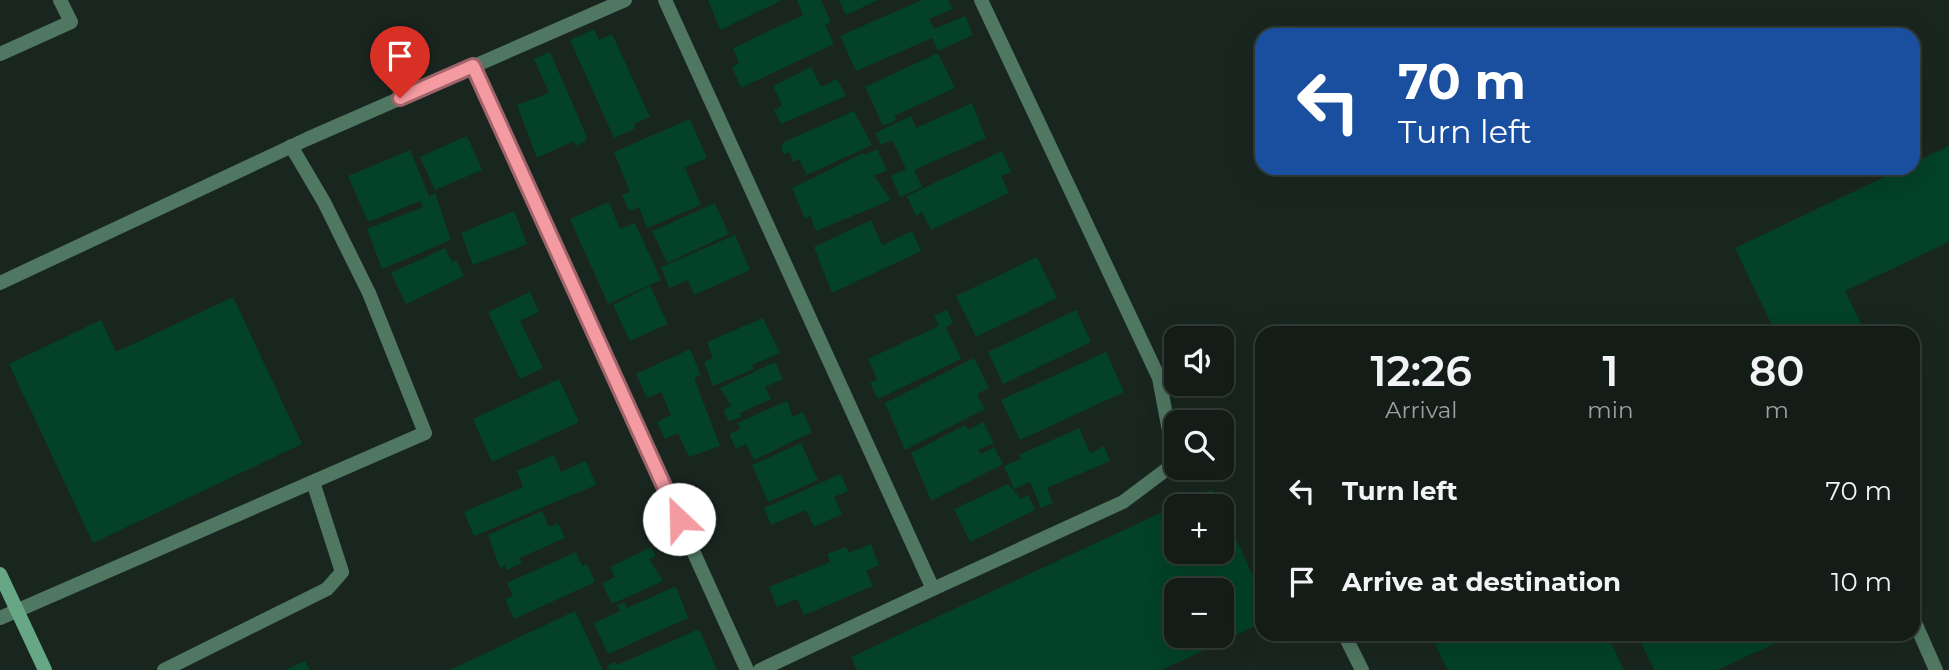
<!DOCTYPE html>
<html lang="en">
<head>
<meta charset="utf-8">
<style>
  :root { --surface:#131c17; --page:#202924; --text:#f1f3f6; --muted:#9da1a1; --line:#323a36 }
  body { margin:0; font-family:Montserrat,sans-serif; background:var(--page); color:var(--text); height:100vh; display:flex; flex-direction:column; font-size:26px; white-space:nowrap }
  * { box-sizing:border-box; margin:0 }
  p { font-size:23px; color:var(--muted) }
  .icon { flex:none; width:38px; height:38px; fill:none; stroke:currentColor; stroke-width:2; stroke-linecap:round; stroke-linejoin:round }
  .map { position:relative; flex:1; overflow:hidden }
  .details { position:absolute; left:1255px; top:326px; width:665px; height:315px; display:flex; flex-direction:column; background:var(--surface); border-radius:21px; box-shadow:0 7px 28px #0002,0 0 0 2px var(--line) }
  .details>* { flex:none }
  .banner { position:absolute; left:1255px; top:28px; width:665px; height:147px; border-radius:21px; box-shadow:0 7px 28px #0002,0 0 0 2px var(--line); background:#1a4fa0; color:#fff; overflow:hidden }
  .fabs { position:absolute; left:1164px; top:326px; display:grid; gap:14px }
  .fabs a { display:grid; place-items:center; width:70px; height:70px; border-radius:14px; background:var(--surface); box-shadow:0 7px 28px #0002,0 0 0 2px var(--line); font-size:35px }
  .pin { position:absolute; display:grid; place-items:center; width:60px; height:60px; color:#fff; margin:-72px -30px; border-radius:50% 50% 50% 0; rotate:-45deg; box-shadow:0 0 7px #0007 }
  .pin .icon { rotate:45deg }
  .me { position:absolute; width:77px; margin:-38px; rotate:336deg; stroke-linejoin:round; filter:drop-shadow(0 0 5px #0008) }
  .turn { display:flex; align-items:center; gap:24px; height:147px; padding:0 28px; font-size:32px }
  .turn .icon { width:91px; height:91px; stroke-width:2.5 }
  .turn b { display:block; font-size:49px; line-height:60px }
  .eta { display:flex; justify-content:space-evenly; align-items:center; height:119px; text-align:center }
  .eta b { font-size:42px; font-weight:600; line-height:49px }
  ul { padding:0; list-style:none }
  li { display:flex; align-items:center; gap:21px; height:91px; padding:0 28px }
  li div { flex:1 }
  li b { display:block; font-size:26px }
  li em { font-style:normal }
  .map>svg:first-child { display:block }
  .building { fill:#034129; fill-rule:evenodd }
  .lines { fill:none; stroke-linecap:round; stroke-linejoin:round }
  .lane { stroke:#507762; stroke-width:14 }
  .secondary { stroke:#67a785; stroke-width:14 }
  .route-casing { stroke:#9f6469; stroke-width:18 }
  .route { stroke:#f49aa1; stroke-width:12 }
</style>
</head>
<body>
<div class="map">
<svg width="1949" height="670" viewBox="0 0 1949 670">
  <rect width="100%" height="100%" fill="#19261f"/>
  <g class="building">
    <path d="M 708,0 L 782,0 L 720,30 Z"/>
    <path d="M 797,0 L 821,0 L 831,22 L 825,25 L 834,44 L 741,88 L 732,67 L 739,63 L 733,48 L 803,15 Z"/>
    <path d="M 839,0 L 878,0 L 846,15 Z"/>
    <path d="M 922,0 L 948,0 L 953,9 L 929,19 L 934,29 L 965,16 L 973,35 L 938,51 L 932,38 L 856,71 L 840,36 Z"/>
    <path d="M 594,29 L 599,40 L 612,34 L 650,117 L 634,124 L 636,128 L 614,138 L 570,40 Z"/>
    <path d="M 550,52 L 587,137 L 585,142 L 575,146 L 574,141 L 537,158 L 517,105 L 549,93 L 534,59 Z"/>
    <path d="M 938,53 L 955,88 L 894,116 L 896,120 L 883,126 L 865,87 Z"/>
    <path d="M 811,67 L 821,87 L 837,79 L 846,96 L 781,124 L 774,111 L 782,105 L 773,86 Z"/>
    <path d="M 972,103 L 986,138 L 914,170 L 922,187 L 900,197 L 891,176 L 906,169 L 892,140 L 881,145 L 875,133 L 911,116 L 916,128 Z"/>
    <path d="M 854,111 L 872,145 L 807,175 L 799,159 L 793,162 L 789,152 L 784,154 L 781,147 L 784,142 Z"/>
    <path d="M 690,119 L 707,158 L 668,175 L 685,168 L 701,205 L 647,228 L 639,207 L 629,211 L 622,195 L 630,192 L 614,152 Z"/>
    <path d="M 467,136 L 482,170 L 435,190 L 420,157 Z"/>
    <path d="M 1949,146 L 1949,242 L 1845,291 L 1864,330 L 1775,332 L 1735,248 L 1903,168 L 1913,168 L 1913,163 Z"/>
    <path d="M 877,149 L 887,170 L 874,176 L 891,200 L 816,231 L 810,216 L 805,219 L 792,188 L 863,153 L 864,155 Z"/>
    <path d="M 410,150 L 429,196 L 435,193 L 451,240 L 382,269 L 367,229 L 423,207 L 420,201 L 368,222 L 348,176 Z"/>
    <path d="M 1002,151 L 1011,172 L 1001,176 L 1009,193 L 931,230 L 922,212 L 916,216 L 907,196 Z"/>
    <path d="M 609,202 L 620,229 L 635,223 L 661,280 L 608,304 L 570,219 Z"/>
    <path d="M 715,203 L 729,234 L 667,263 L 652,231 Z"/>
    <path d="M 514,211 L 527,244 L 473,265 L 461,233 Z"/>
    <path d="M 871,220 L 882,245 L 912,231 L 921,251 L 832,293 L 814,247 Z"/>
    <path d="M 735,235 L 750,270 L 694,295 L 688,280 L 669,288 L 661,267 Z"/>
    <path d="M 445,248 L 452,262 L 456,260 L 464,276 L 406,304 L 391,273 Z"/>
    <path d="M 1037,257 L 1057,298 L 976,337 L 956,296 Z"/>
    <path d="M 650,286 L 668,324 L 630,341 L 613,305 Z"/>
    <path d="M 530,292 L 539,312 L 520,321 L 543,368 L 520,379 L 488,312 Z"/>
    <path d="M 233,297 L 302,444 L 93,543 L 9,364 L 101,320 L 116,352 Z"/>
    <path d="M 947,310 L 953,323 L 946,327 L 961,359 L 878,399 L 870,383 L 877,379 L 868,359 L 939,326 L 934,316 Z"/>
    <path d="M 1076,310 L 1091,342 L 1003,384 L 988,352 Z"/>
    <path d="M 763,318 L 780,353 L 752,365 L 754,369 L 713,386 L 704,362 L 713,358 L 707,342 Z"/>
    <path d="M 690,349 L 701,375 L 694,378 L 720,446 L 689,457 L 678,433 L 665,439 L 657,422 L 671,415 L 661,392 L 647,398 L 636,374 Z"/>
    <path d="M 1106,352 L 1124,392 L 1020,440 L 1001,400 Z"/>
    <path d="M 974,358 L 989,388 L 977,394 L 985,409 L 905,450 L 885,403 Z"/>
    <path d="M 775,362 L 783,379 L 765,387 L 771,399 L 740,413 L 742,417 L 729,421 L 723,410 L 731,406 L 720,388 Z"/>
    <path d="M 559,379 L 579,422 L 492,462 L 473,419 Z"/>
    <path d="M 787,401 L 793,417 L 803,412 L 812,432 L 754,460 L 746,444 L 736,449 L 729,434 L 740,429 L 737,423 Z"/>
    <path d="M 983,422 L 994,443 L 978,450 L 981,454 L 994,447 L 1003,464 L 931,501 L 911,453 L 965,425 L 968,430 Z"/>
    <path d="M 1079,428 L 1090,453 L 1104,446 L 1110,461 L 1047,488 L 1053,503 L 1041,508 L 1030,482 L 1014,489 L 1004,466 L 1021,459 L 1019,455 Z"/>
    <path d="M 801,443 L 818,480 L 768,502 L 752,465 Z"/>
    <path d="M 554,455 L 561,472 L 586,461 L 596,485 L 474,536 L 464,512 L 523,487 L 517,471 Z"/>
    <path d="M 841,474 L 848,491 L 834,497 L 842,514 L 814,527 L 806,510 L 771,525 L 764,508 Z"/>
    <path d="M 1008,484 L 1021,499 L 1028,495 L 1035,510 L 970,542 L 954,509 Z"/>
    <path d="M 1212,489 L 1220,506 L 1176,506 L 1176,551 L 1222,551 L 1222,508 L 1262,596 L 1262,623 L 1162,670 L 857,670 L 851,657 ZM 1176,590 L 1222,590 L 1222,635 L 1176,635 Z"/>
    <path d="M 542,511 L 549,527 L 558,523 L 565,538 L 519,558 L 522,563 L 507,570 L 505,566 L 500,568 L 488,535 Z"/>
    <path d="M 871,544 L 879,565 L 866,571 L 873,586 L 804,615 L 797,599 L 777,607 L 769,587 L 830,562 L 827,554 L 846,547 L 849,553 Z"/>
    <path d="M 651,547 L 656,556 L 649,559 L 663,581 L 612,604 L 602,583 L 615,577 L 610,567 Z"/>
    <path d="M 576,552 L 582,566 L 587,564 L 595,582 L 514,619 L 505,599 L 513,596 L 507,583 Z"/>
    <path d="M 676,586 L 688,618 L 608,654 L 594,623 L 620,611 L 617,605 L 624,602 L 627,608 Z"/>
    <path d="M 575,611 L 603,670 L 450,670 Z"/>
    <path d="M 699,629 L 717,670 L 609,670 L 607,666 L 615,662 L 617,665 Z"/>
    <path d="M 1430,634 L 1607,634 L 1624,670 L 1448,670 Z"/>
    <path d="M 1637,634 L 1796,634 L 1717,670 L 1654,670 Z"/>
    <path d="M 305,661 L 310,670 L 285,670 Z"/>
  </g>
  <g class="lines">
    <g class="lane">
      <path d="M 665,0 L 933,589 L 760,670"/>
      <path d="M 0,54 L 71,22 L 60,0"/>
      <path d="M 473,66 L 747,670"/>
      <path d="M 0,283 L 307,139 L 625,0"/>
      <path d="M 933,589 L 1123,502 L 1175,463 L 1159,378 L 981,0"/>
      <path d="M 0,618 L 425,433 L 369,293 L 324,202 L 291,146"/>
      <path d="M 1913,618 L 1936,670"/>
      <path d="M 1344,634 L 1362,670"/>
      <path d="M 164,670 L 327,589 L 342,572 L 313,482"/>
    </g>
    <path class="secondary" d="M 0,574 L 45,670"/>
  </g>
  <g class="lines">
    <g class="route-casing">
      <path id="route" d="M 400,98 L 473,66 L 679,519"/>
    </g>
    <use href="#route" class="route"/>
  </g>
</svg>
<div class="fabs">
<a><svg class="icon" aria-label="sound" viewBox="0 0 24 24"><path d="M4 9h4l5-4v14l-5-4H4zM17 9q2 3 0 6"/></svg></a>
<a><svg class="icon" aria-label="search" viewBox="0 0 24 24"><circle cx="10" cy="10" r="6"/><path d="M15 15l6 6"/></svg></a>
<a>+</a>
<a>−</a>
</div>
<div class="pin" style="left:400px;top:98px;background:#d93025"><svg class="icon" aria-label="arrive" viewBox="0 0 24 24"><path d="M6 21V4h12l-3 4 3 4H6"/></svg></div>
<svg class="me" style="left:679px;top:519px" viewBox="-20 -20 40 40"><circle r="19" fill="#fff"/><path d="M0-13L10 11 0 6-10 11z" fill="#f49aa1"/></svg>
<div class="banner">
<div class="turn"><svg class="icon" aria-label="left" viewBox="0 0 24 24"><path d="M17 20v-9H6M10 6l-5 5 5 5"/></svg><div><b>70 m</b>Turn left</div></div>
</div>
<section class="details">
<div class="eta">
<div><b>12:26</b><p>Arrival</p></div>
<div><b>1</b><p>min</p></div>
<div><b>80</b><p>m</p></div>
</div>
<ul>
<li><svg class="icon" aria-label="left" viewBox="0 0 24 24"><path d="M17 20v-9H6M10 6l-5 5 5 5"/></svg><div><b>Turn left</b></div><em>70 m</em></li>
<li><svg class="icon" aria-label="arrive" viewBox="0 0 24 24"><path d="M6 21V4h12l-3 4 3 4H6"/></svg><div><b>Arrive at destination</b></div><em>10 m</em></li>
</ul>
</section>
</div>
</body>
</html>
